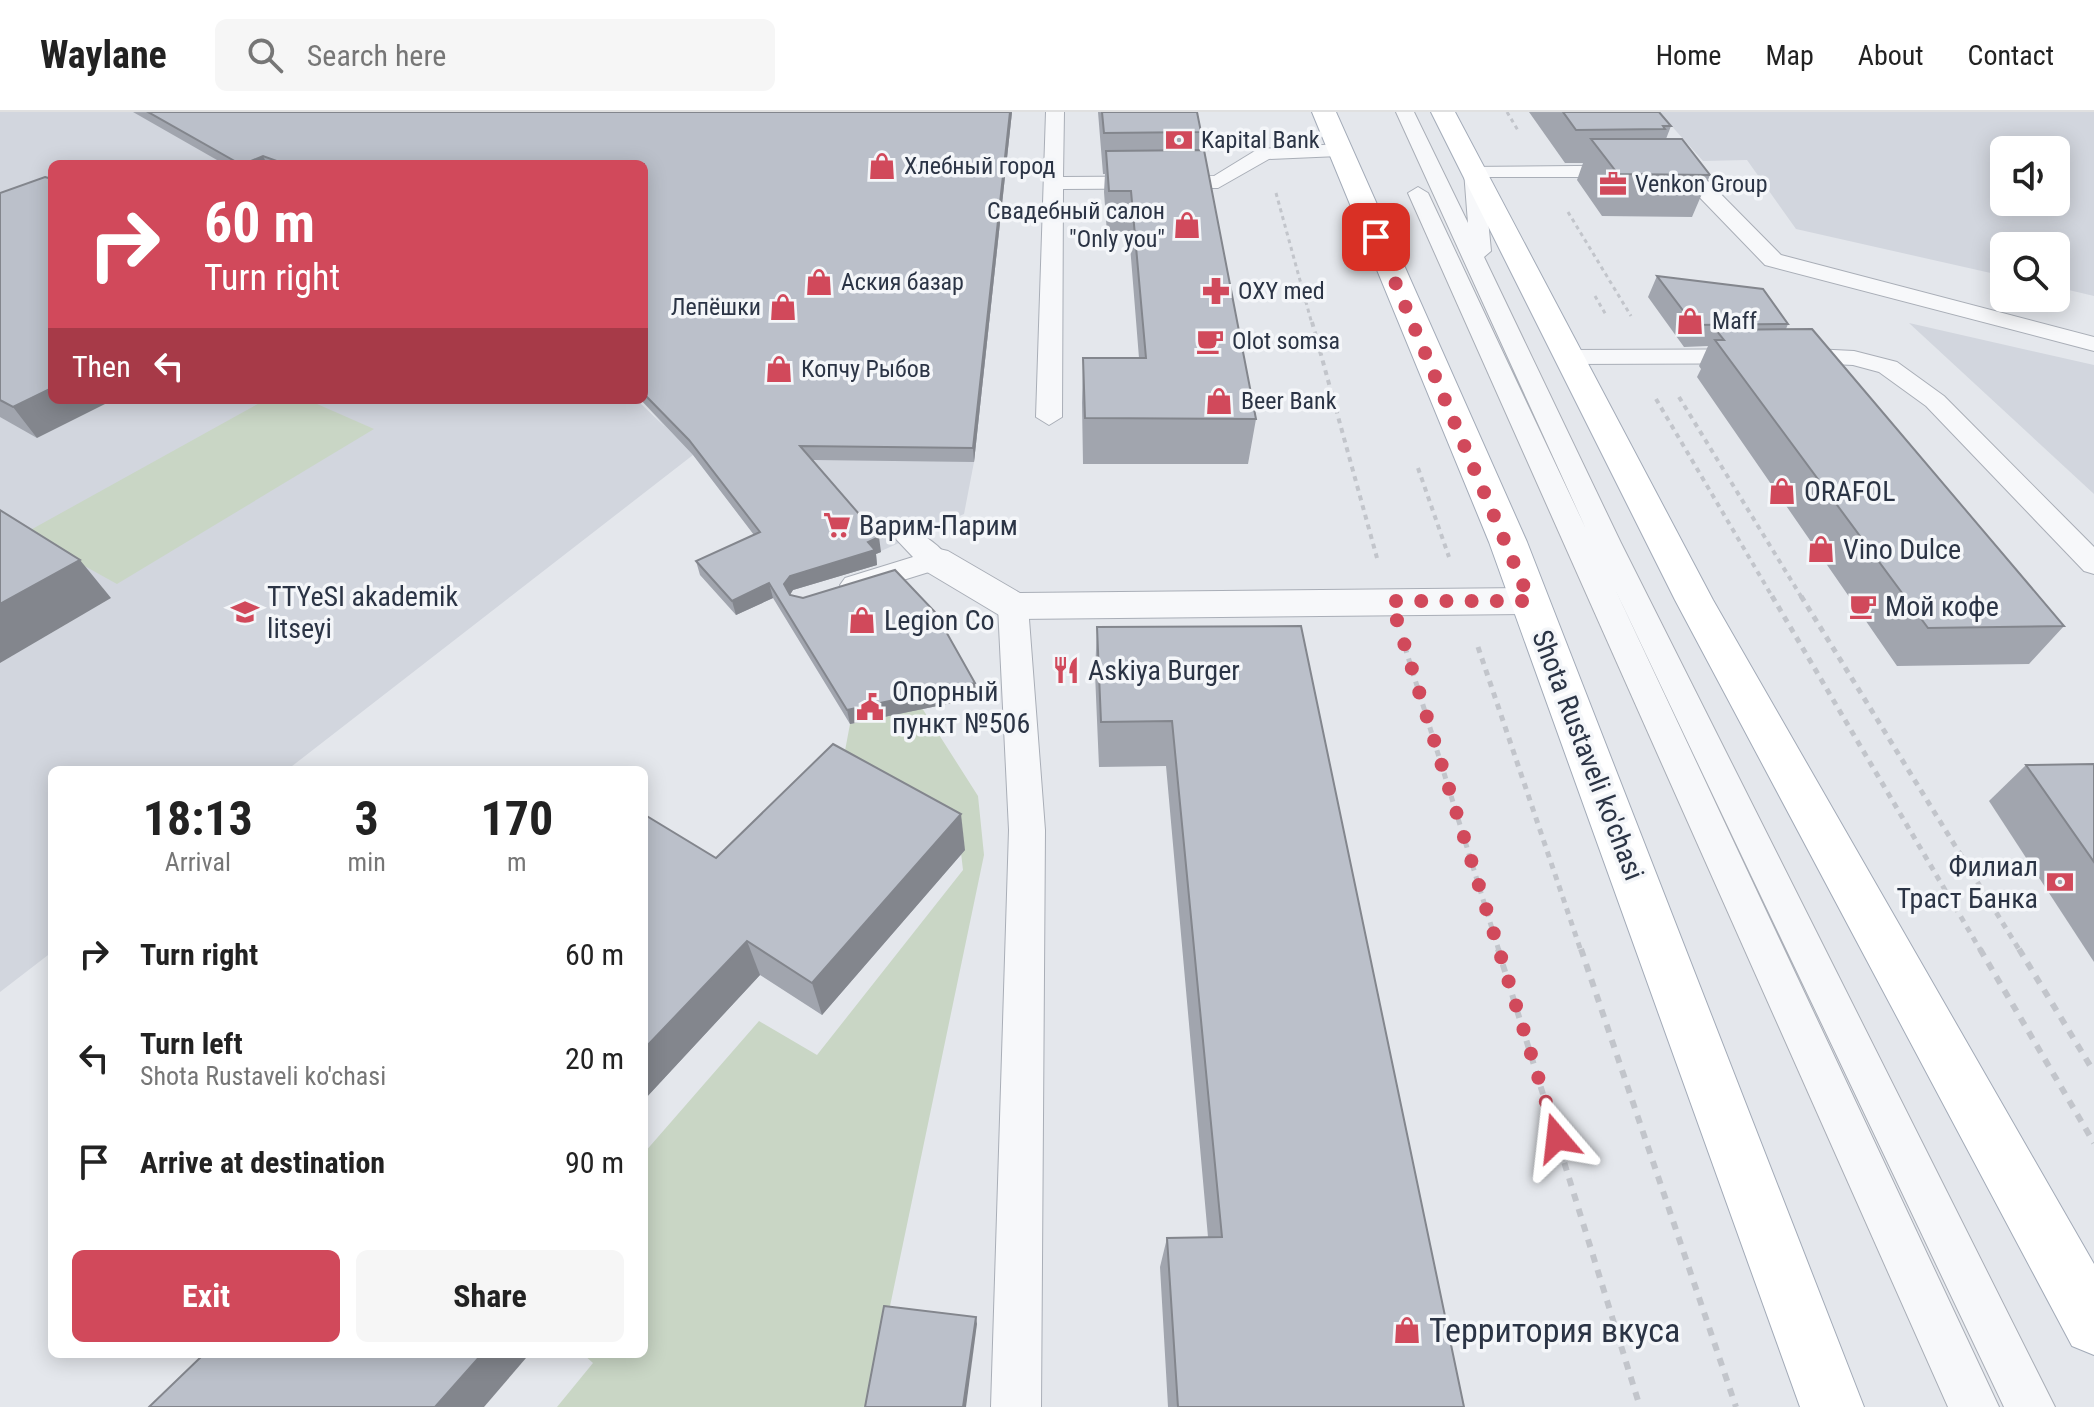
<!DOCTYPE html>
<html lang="en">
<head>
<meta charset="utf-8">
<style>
  :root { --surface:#fff; --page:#f6f6f6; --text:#222; --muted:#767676; --line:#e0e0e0; --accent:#d1495b }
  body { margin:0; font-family:"Roboto Condensed",sans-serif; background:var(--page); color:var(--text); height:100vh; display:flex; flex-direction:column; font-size:30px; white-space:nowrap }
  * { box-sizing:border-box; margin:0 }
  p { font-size:26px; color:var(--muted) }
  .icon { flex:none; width:44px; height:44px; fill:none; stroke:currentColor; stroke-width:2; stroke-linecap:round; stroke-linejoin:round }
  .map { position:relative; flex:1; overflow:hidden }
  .side { position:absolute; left:48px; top:654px; width:600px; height:592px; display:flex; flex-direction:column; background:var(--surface); border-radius:12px; box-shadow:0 4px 20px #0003 }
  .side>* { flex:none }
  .banner { position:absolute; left:48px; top:48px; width:600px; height:244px; border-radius:12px; box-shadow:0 4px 20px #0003; background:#d1495b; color:#fff; overflow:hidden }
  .controls { position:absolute; left:1990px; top:24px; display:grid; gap:16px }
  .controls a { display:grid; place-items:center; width:80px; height:80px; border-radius:12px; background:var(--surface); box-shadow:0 4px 20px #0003; font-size:40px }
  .pin { position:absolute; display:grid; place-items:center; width:68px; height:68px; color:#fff; margin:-34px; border-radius:16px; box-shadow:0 4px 12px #0006 }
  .me { position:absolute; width:88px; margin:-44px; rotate:343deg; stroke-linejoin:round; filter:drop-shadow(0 0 6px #0008) }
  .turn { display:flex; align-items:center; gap:28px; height:168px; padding:0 24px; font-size:36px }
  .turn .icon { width:104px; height:104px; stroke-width:2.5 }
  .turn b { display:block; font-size:56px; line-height:68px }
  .then { display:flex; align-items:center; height:76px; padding:0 24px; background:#0003; gap:16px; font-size:30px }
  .eta { display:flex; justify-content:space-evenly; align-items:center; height:136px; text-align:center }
  .eta b { font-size:48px; font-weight:700; line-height:56px }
  .cta { display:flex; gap:16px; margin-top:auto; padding:16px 24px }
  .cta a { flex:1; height:92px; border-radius:12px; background:var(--accent); color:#fff; font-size:32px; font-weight:700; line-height:92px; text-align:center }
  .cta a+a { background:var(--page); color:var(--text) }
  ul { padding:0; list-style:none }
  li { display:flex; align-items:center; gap:24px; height:104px; padding:0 24px }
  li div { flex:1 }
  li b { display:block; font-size:30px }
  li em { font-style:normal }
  header { display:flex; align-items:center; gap:48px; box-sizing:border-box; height:112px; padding:0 40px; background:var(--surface); border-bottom:2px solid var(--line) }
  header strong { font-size:38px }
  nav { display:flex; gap:44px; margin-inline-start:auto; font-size:28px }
  .search { width:560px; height:72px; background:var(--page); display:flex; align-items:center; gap:20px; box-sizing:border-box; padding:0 28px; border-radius:12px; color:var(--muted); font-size:30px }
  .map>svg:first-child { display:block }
  .built { fill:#d2d6de; fill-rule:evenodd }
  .green { fill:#c9d6c5 }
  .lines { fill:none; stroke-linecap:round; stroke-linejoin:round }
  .lane-casing { stroke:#a9aeb7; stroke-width:2 }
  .street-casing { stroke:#a9aeb7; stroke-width:2 }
  .primary-casing { stroke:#a3abb8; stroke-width:2 }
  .path-far3 { stroke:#c2c5cb; stroke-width:3; stroke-dasharray:4 4; stroke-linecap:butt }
  .path-far2 { stroke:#c2c5cb; stroke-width:4; stroke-dasharray:5 5; stroke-linecap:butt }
  .path-far1 { stroke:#c2c5cb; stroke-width:5; stroke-dasharray:6 6; stroke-linecap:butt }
  .path { stroke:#c2c5cb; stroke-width:6; stroke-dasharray:8 8; stroke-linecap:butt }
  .lane { fill:#f7f8fa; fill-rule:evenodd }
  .street { fill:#f7f8fa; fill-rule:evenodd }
  .primary { fill:#fff; fill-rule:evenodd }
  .wall { fill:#a1a5ae }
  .shaded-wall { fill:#83868d }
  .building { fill:#bbc0ca; stroke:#83868d; stroke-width:2 }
  .route { stroke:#d1495b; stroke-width:14; stroke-dasharray:0 25.2 }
  .labels { text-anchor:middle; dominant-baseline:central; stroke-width:7; stroke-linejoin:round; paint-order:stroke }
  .far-poi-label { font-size:24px; fill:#2b3445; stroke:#f4f6f9; text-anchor:start }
  .poi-label { font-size:28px; fill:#2b3445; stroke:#f4f6f9; text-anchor:start }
  .street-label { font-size:28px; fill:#2b3445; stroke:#f4f6f9 }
  .near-poi-label { font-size:34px; fill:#2b3445; stroke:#f4f6f9; text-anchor:start }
</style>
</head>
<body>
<header>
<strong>Waylane</strong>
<div class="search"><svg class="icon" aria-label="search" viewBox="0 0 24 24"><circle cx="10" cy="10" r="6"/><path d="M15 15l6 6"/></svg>Search here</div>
<nav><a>Home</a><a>Map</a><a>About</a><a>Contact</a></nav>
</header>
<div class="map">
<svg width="2094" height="1295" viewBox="0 0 2094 1295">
  <rect width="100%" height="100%" fill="#e4e7ec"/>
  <g class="built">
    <path d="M 0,0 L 1012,0 L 974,350 L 964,402 L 796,477 L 693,343 L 287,658 L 52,658 L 52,840 L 0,880 ZM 52,52 L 644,52 L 644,288 L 641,288 L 664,314 L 637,288 L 52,288 Z"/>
    <path d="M 1659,0 L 2094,0 L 2094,184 L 2056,175 L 2056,134 L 2004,134 L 2004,164 L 1796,117 L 1747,48 L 1703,49 ZM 2004,38 L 2056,38 L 2056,90 L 2004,90 Z"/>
    <path d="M 1909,211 L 2094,253 L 2094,382 Z"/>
  </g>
  <g class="green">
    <path d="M 265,288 L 308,288 L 374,317 L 117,472 L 25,421 Z"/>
    <path d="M 922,596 L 978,684 L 984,743 L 869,1295 L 557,1295 L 593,1251 L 583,1242 L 644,1242 L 644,1041 L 759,909 L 817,943 L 963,758 L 960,732 L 839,671 L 850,612 Z"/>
  </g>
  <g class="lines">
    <g class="lane-casing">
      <g id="lane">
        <path d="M 1046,0 L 1064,0 L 1063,65 L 1214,64 L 1258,37 L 1339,32 L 1348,38 L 1339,44 L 1269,47 L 1218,76 L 1063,77 L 1062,305 L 1049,313 L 1036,305 Z"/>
        <path d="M 1396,0 L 1414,0 L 1468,111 L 1464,59 L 1467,55 L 1682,53 L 1697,58 L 1781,143 L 2094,225 L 2094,239 L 1765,153 L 1680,65 L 1484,65 L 1491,139 L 1484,145 L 1621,431 L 2055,1295 L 2004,1295 L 1615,477 L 1999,1295 L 1948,1295 L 1408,81 L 1418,75 L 1428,81 L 1586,417 Z"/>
        <path d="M 1813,237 L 1854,239 L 1897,250 L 1944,284 L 2094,435 L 2094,462 L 2084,459 L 1926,294 L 1879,260 L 1853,253 L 1813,251 L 1570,252 L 1558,245 L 1570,238 Z"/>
        <path d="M 910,418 C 925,422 941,435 950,448 L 945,455 L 855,483 L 845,480 L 840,473 L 845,466 L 913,445 L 896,427 L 900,421 Z"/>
        <path d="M 1013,484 L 1024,487 L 1028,494 L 1045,718 L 1041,1295 L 991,1295 L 1009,718 L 998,494 L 1002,487 Z"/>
      </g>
    </g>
    <g class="street-casing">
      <path id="street" d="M 935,436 L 948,439 L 1020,481 L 1530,476 L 1544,480 L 1549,489 L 1544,498 L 1530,502 L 1013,507 L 999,503 L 922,457 L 916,448 L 922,439 Z"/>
    </g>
    <g class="primary-casing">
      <g id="primary">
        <path d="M 1312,0 L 1336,0 L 1527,430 L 1864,1295 L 1800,1295 L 1489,430 Z"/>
        <path d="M 1431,0 L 1455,0 L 1713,488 L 2094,1152 L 2094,1243 L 2072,1234 L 1675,488 Z"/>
      </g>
    </g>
    <g class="path-far3">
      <path d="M 1507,0 L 1519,20"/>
      <path d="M 1276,81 L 1312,212"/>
      <path d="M 1568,100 L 1631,204"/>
      <path d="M 1595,184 L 1606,203"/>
    </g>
    <g class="path-far2">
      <path d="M 1312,210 L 1377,446"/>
      <path d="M 1679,285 L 1802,486"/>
      <path d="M 1656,287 L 1773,486"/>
      <path d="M 1418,356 L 1449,445"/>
    </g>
    <g class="path-far1">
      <path d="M 1772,484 L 1981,839"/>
      <path d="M 1801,484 L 2020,839"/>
      <path d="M 1405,535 L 1499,839"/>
      <path d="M 1478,535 L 1581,839"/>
    </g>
    <g class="path">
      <path d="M 1498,837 L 1640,1295"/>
      <path d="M 1581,837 L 1736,1295"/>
      <path d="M 1980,837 L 2094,1031"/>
      <path d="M 2019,837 L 2094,960"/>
    </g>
    <use href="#lane" class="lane"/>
    <use href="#street" class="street"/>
    <use href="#primary" class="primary"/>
  </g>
  <g class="wall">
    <path d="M 133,0 L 1012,0 L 974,350 L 813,348 L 881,440 L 876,442 L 877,453 L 793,478 L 790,483 L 975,571 L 976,586 L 850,612 L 773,486 L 736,503 L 700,463 L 696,449 L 754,423 L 693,343 L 641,288 L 644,288 L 644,52 L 224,52 Z"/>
    <path d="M 1098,0 L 1197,0 L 1201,20 L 1199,38 L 1256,307 L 1248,352 L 1083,352 L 1082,291 L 1083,246 L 1139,246 L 1129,121 L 1107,121 L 1104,80 L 1105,62 L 1103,62 Z"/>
    <path d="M 1529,0 L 1659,0 L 1671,14 L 1666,27 L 1710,63 L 1692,105 L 1602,104 L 1577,68 L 1583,51 L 1565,51 Z"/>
    <path d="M 0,81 L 37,326 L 0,305 Z"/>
    <path d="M 1657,164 L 1788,212 L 1786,217 L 2064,514 L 2029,552 L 1897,554 L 1697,265 L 1701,257 L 1699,254 L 1708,234 L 1684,235 L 1648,185 Z"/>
    <path d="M 1301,514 L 1464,1295 L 1168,1295 L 1160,1155 L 1167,1126 L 1208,1125 L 1166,654 L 1099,655 L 1095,561 L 1097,515 Z"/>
    <path d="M 2094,652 L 2094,850 L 1989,689 L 2026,653 Z"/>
    <path d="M 965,738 L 822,903 L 760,863 L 644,988 L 716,746 Z"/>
  </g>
  <g class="shaded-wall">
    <path d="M 1010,0 L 1012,0 L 974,350 L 973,336 Z"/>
    <path d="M 263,44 L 267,52 L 244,52 Z"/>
    <path d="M 52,276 L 52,288 L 113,288 L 37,326 L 13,295 Z"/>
    <path d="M 879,425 L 881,440 L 876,442 L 877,453 L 793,478 L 787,487 L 784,472 L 790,464 Z"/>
    <path d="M 80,448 L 111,486 L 0,551 L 0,492 Z"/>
    <path d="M 769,471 L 773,486 L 736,503 L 732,489 Z"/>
    <path d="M 975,571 L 976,586 L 850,612 L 847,598 Z"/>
    <path d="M 961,702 L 965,738 L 822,903 L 812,871 Z"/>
    <path d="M 747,829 L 760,863 L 644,988 L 644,937 Z"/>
    <path d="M 976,1205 L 977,1212 L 966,1295 L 963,1295 Z"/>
    <path d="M 482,1242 L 521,1242 L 526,1246 L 484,1295 L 435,1295 Z"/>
  </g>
  <g class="building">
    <path d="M 148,0 L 1010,0 L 973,336 L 800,334 L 879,425 L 868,430 L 875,438 L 790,464 L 784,472 L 790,483 L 803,486 L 895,458 L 935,500 L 975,571 L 847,598 L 769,471 L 732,489 L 696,449 L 760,420 L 689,328 L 644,282 L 644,52 L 285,52 L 263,44 L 244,52 L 240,52 Z"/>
    <path d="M 1102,0 L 1197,0 L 1201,20 L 1104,21 Z"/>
    <path d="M 1563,0 L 1659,0 L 1671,14 L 1663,14 L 1665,17 L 1576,18 Z"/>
    <path d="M 1591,27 L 1682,27 L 1710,63 L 1618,62 Z"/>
    <path d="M 1204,38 L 1256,307 L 1085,306 L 1083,246 L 1146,246 L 1131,79 L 1109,79 L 1106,39 Z"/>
    <path d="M 45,65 L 52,67 L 52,276 L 13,295 L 0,288 L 0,81 Z"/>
    <path d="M 1657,164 L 1763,177 L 1788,212 L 1694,213 Z"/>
    <path d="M 1812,217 L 2064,514 L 1928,516 L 1715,228 L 1724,228 L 1716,218 Z"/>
    <path d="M 0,398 L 80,448 L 0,492 Z"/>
    <path d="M 1301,514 L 1464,1295 L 1178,1295 L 1167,1126 L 1222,1125 L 1172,609 L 1101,610 L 1097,515 Z"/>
    <path d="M 833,632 L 961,702 L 812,871 L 747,829 L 644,937 L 644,704 L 645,703 L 716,746 Z"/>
    <path d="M 2094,652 L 2094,750 L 2026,653 Z"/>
    <path d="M 884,1194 L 976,1205 L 963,1295 L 865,1295 Z"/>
    <path d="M 204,1242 L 482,1242 L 435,1295 L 149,1295 Z"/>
  </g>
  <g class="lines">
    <path class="route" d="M 1376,125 L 1530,489 L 1391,489 L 1557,1026"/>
  </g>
  <defs>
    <g id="bank-bare" transform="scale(2.16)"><path d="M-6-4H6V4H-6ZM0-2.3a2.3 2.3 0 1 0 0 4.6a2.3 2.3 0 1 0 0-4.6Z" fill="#d1495b" stroke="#f4f6f9" stroke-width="2.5" paint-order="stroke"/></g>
    <g id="shop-bare" transform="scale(2.16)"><path d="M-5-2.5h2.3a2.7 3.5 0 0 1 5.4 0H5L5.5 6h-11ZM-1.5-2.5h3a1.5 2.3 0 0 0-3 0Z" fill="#d1495b" stroke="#f4f6f9" stroke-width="2.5" paint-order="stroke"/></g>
    <g id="office-bare" transform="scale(2.16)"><path d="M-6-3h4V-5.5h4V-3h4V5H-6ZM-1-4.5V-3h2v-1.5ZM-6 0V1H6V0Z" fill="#d1495b" stroke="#f4f6f9" stroke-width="2.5" paint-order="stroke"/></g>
    <g id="pharmacy-bare" transform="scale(2.16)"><path d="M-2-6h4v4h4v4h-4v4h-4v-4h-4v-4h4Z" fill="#d1495b" stroke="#f4f6f9" stroke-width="2.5" paint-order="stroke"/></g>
    <g id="cafe-bare" transform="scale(2.16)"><path d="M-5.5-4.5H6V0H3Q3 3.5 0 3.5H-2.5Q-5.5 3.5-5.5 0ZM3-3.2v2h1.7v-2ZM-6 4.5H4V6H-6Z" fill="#d1495b" stroke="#f4f6f9" stroke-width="2.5" paint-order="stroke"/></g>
    <g id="supermarket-bare" transform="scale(2.16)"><path d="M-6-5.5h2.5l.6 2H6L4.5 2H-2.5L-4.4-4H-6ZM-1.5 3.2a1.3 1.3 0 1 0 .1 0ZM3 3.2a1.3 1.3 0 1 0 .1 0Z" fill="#d1495b" stroke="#f4f6f9" stroke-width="2.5" paint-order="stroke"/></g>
    <g id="university-bare" transform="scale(2.16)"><path d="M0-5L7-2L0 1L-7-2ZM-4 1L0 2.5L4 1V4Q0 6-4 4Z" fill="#d1495b" stroke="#f4f6f9" stroke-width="2.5" paint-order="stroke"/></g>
    <g id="restaurant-bare" transform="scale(2.16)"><path d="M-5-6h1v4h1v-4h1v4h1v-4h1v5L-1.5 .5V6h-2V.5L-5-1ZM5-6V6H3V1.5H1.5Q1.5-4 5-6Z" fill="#d1495b" stroke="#f4f6f9" stroke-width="2.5" paint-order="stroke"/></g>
    <g id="civic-bare" transform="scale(2.16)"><path d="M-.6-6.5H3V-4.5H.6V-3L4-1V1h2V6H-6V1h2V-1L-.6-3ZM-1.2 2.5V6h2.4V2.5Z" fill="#d1495b" stroke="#f4f6f9" stroke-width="2.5" paint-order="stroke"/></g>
  </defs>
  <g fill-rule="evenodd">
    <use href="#bank-bare" x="1179" y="28"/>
    <use href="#shop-bare" x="882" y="54"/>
    <use href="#office-bare" x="1613" y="72"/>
    <use href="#shop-bare" x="1187" y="113"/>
    <use href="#shop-bare" x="819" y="170"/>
    <use href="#pharmacy-bare" x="1216" y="179"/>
    <use href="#shop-bare" x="783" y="195"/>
    <use href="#shop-bare" x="1690" y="209"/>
    <use href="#cafe-bare" x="1210" y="229"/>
    <use href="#shop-bare" x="779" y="257"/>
    <use href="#shop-bare" x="1219" y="289"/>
    <use href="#shop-bare" x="1782" y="379"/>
    <use href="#supermarket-bare" x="837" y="413"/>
    <use href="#shop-bare" x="1821" y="437"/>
    <use href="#cafe-bare" x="1863" y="494"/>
    <use href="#university-bare" x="245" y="500"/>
    <use href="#shop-bare" x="862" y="508"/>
    <use href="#restaurant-bare" x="1066" y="558"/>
    <use href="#civic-bare" x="870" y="595"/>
    <use href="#bank-bare" x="2060" y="770"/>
    <use href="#shop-bare" x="1407" y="1218"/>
  </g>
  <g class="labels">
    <g class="far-poi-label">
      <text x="1201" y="28">Kapital Bank</text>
      <text x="904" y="54">Хлебный город</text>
      <text x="1635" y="72">Venkon Group</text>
      <text x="1165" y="99" text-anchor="end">Свадебный салон<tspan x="1165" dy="28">"Only you"</tspan></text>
      <text x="841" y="170">Аския базар</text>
      <text x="1238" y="179">OXY med</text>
      <text x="761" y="195" text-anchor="end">Лепёшки</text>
      <text x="1712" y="209">Maff</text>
      <text x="1232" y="229">Olot somsa</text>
      <text x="801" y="257">Копчу Рыбов</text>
      <text x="1241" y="289">Beer Bank</text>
    </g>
    <g class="poi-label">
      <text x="1804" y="379">ORAFOL</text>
      <text x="859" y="413">Варим-Парим</text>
      <text x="1843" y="437">Vino Dulce</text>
      <text x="267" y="484">TTYeSI akademik<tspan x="267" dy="32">litseyi</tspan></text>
      <text x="1885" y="494">Мой кофе</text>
      <text x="884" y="508">Legion Co</text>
      <text x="1088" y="558">Askiya Burger</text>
      <text x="892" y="579">Опорный<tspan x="892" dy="32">пункт №506</tspan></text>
      <text x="2038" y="754" text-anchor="end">Филиал<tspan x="2038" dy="32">Траст Банка</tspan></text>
    </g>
    <g class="street-label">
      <text transform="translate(1588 643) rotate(69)">Shota Rustaveli ko'chasi</text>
    </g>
    <g class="near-poi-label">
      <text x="1429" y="1218">Территория вкуса</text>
    </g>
  </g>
</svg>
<div class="controls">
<a><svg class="icon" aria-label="sound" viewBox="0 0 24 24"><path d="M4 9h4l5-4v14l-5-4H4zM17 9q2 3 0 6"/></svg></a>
<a><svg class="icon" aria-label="search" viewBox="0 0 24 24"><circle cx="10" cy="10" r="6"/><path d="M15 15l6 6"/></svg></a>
</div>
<div class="pin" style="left:1376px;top:125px;background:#d93025"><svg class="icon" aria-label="arrive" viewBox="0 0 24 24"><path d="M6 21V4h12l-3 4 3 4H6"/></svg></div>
<svg class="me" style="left:1557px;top:1026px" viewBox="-20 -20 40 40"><path d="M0-17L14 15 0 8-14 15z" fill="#d1495b" stroke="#fff" stroke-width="4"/></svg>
<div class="banner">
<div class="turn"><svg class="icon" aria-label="right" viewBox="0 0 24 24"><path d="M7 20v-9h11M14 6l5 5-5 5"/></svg><div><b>60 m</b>Turn right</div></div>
<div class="then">Then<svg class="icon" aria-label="left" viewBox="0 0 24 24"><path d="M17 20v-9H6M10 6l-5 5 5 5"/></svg></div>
</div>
<section class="side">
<div class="eta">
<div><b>18:13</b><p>Arrival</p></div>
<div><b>3</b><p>min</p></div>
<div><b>170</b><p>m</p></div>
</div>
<ul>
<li><svg class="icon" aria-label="right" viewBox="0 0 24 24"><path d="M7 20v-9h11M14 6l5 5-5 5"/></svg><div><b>Turn right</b></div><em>60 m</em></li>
<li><svg class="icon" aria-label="left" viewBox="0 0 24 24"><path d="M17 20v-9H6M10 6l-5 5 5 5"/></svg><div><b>Turn left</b><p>Shota Rustaveli ko'chasi</p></div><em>20 m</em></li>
<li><svg class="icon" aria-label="arrive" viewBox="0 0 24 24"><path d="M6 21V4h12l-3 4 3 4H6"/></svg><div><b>Arrive at destination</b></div><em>90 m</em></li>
</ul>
<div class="cta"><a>Exit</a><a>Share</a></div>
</section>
</div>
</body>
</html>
